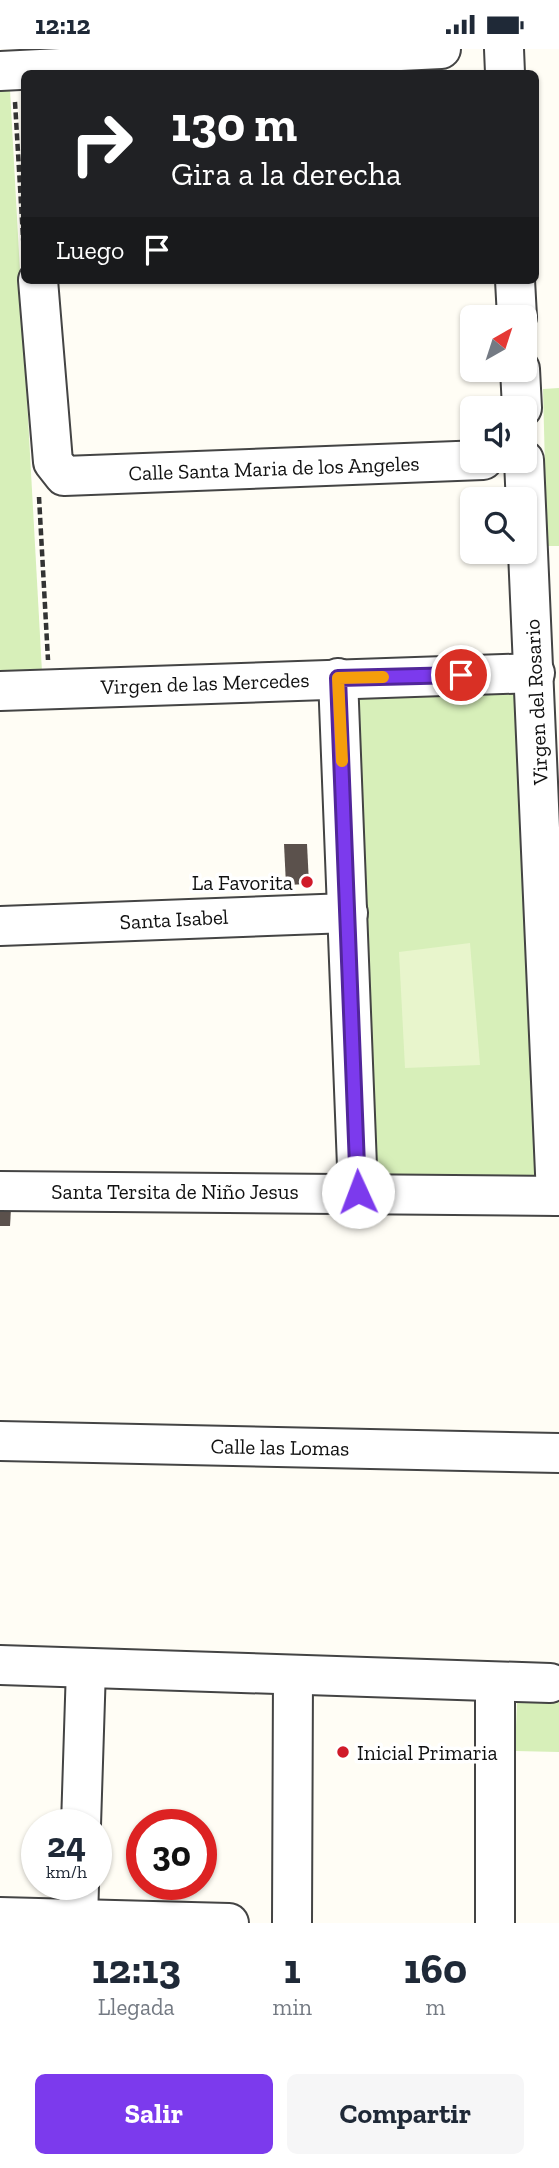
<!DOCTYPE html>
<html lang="es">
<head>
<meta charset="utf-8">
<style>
  :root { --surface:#fff; --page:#f6f6f7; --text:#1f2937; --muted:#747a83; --accent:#7c3aed }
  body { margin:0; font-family:"Zilla Slab",serif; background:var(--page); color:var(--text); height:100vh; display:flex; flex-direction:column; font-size:26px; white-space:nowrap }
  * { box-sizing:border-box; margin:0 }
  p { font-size:23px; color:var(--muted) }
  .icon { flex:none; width:38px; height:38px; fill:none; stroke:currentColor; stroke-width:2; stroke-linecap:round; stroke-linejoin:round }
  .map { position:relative; height:1874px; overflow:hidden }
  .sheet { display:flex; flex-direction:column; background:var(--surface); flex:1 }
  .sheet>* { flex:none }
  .hud { position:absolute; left:21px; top:21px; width:518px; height:214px; border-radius:10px; box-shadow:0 2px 5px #0004; background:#202124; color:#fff; overflow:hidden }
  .needle { width:46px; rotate:39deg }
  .fabs { position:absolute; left:460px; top:256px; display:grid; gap:14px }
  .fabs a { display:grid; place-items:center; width:77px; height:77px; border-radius:10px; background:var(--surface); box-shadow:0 2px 5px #0004; font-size:35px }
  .speed { position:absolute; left:21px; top:1760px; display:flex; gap:14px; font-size:35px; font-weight:700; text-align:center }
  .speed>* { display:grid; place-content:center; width:91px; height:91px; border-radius:50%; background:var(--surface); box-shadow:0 2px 5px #0004; line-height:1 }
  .speed small { font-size:18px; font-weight:400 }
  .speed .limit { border:10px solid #d22; background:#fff; color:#111 }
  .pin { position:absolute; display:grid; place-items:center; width:60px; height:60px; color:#fff; margin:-30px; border:4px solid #fff; border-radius:50%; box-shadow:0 2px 7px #0007 }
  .me { position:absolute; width:77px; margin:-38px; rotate:358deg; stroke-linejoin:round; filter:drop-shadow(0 0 5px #0008) }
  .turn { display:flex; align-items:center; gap:24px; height:147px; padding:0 35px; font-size:32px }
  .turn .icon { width:91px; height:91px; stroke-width:2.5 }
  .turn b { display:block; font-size:49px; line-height:60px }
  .then { display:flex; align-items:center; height:66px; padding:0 35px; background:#0003; gap:14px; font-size:26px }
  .eta { display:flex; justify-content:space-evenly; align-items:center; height:119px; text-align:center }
  .eta b { font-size:42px; font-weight:800; line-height:49px }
  .button { display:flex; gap:14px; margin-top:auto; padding:14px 35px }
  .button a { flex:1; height:80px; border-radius:10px; background:var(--accent); color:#fff; font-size:28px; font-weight:800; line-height:80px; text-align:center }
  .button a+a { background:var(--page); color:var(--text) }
  .status { display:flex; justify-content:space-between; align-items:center; height:49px; padding:0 35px; background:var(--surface); direction:ltr }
  .status svg { height:19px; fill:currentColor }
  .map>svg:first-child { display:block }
  .green { fill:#d7efb9 }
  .pitch { fill:#e8f5cc }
  .building { fill:#5b514c }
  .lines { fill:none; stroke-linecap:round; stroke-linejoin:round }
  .minor-casing { stroke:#444; stroke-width:42 }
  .path { stroke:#333; stroke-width:4.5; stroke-dasharray:7 3.5; stroke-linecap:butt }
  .minor { stroke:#fff; stroke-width:38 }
  .route-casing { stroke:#51269a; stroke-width:18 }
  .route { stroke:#7c3aed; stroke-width:12 }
  .slow { stroke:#f59e0b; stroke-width:12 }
  .poi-dot { fill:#d01a29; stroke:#fff; stroke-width:2.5 }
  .labels { text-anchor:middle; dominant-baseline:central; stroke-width:7; stroke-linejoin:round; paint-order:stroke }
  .street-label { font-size:21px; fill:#111; stroke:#fff }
  .poi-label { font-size:21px; fill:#111; stroke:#fff; text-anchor:end }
</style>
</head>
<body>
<div class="status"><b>12:12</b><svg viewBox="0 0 49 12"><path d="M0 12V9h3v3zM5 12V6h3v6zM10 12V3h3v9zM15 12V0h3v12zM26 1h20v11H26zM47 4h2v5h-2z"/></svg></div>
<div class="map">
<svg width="559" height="1874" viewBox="0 0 559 1874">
  <rect width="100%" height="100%" fill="#fffdf5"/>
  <g class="green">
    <path d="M 0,41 L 10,41 L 42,623 L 0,624 Z"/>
    <path d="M 559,339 L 559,497 L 547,497 L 543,340 Z"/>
    <path d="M 525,636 L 543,1133 L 370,1132 L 351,639 Z"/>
    <path d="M 559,1651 L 559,1703 L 515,1702 L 517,1654 Z"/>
  </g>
  <path class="pitch" d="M 470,894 L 480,1016 L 405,1019 L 399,903 Z"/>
  <g class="building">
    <path d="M 284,795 L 307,795 L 309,835 L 286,836 Z"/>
    <path d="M 0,1159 L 11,1160 L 10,1177 L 0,1177 Z"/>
  </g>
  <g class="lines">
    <g class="minor-casing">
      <g id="minor">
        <path d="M 504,0 L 505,24"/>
        <path d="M 0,22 L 441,0"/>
        <path d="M 38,231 L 53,413 L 64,427 L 483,411"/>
        <path d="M 515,231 L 517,268"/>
        <path d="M 520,320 L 522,359"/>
        <path d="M 524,411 L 556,1147"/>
        <path d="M 338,629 L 358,1143"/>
        <path d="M 0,642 L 535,624"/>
        <path d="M 0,877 L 348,864"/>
        <path d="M 0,1142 L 559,1147"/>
        <path d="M 0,1392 L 559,1404"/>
        <path d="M 0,1616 L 550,1634"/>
        <path d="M 495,1634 L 495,1874"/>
        <path d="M 81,1776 L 86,1619"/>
        <path d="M 0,1868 L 229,1874"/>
        <path d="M 78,1871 L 79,1836"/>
        <path d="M 292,1874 L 293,1627"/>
      </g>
    </g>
    <g class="path">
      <path d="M 15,53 L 24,205"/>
      <path d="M 39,448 L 48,611"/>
    </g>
    <use href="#minor" class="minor"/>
  </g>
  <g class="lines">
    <g class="route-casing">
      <path id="route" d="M 358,1143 L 338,629 L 461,626"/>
    </g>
    <use href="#route" class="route"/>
    <path class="slow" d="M 342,712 L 338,629 L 383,628"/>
  </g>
  <g class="poi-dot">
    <circle cx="307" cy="833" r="7"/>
    <circle cx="343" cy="1703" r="7"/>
  </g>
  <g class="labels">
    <g class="street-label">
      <text transform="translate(274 419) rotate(-2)">Calle Santa Maria de los Angeles</text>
      <text transform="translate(205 634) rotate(-2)">Virgen de las Mercedes</text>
      <text transform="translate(536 653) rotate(-93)">Virgen del Rosario</text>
      <text transform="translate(174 870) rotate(-3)">Santa Isabel</text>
      <text x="175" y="1142">Santa Tersita de Niño Jesus</text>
      <text transform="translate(280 1398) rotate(1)">Calle las Lomas</text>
    </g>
    <g class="poi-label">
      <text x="293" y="833">La Favorita</text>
      <text x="357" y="1703" text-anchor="start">Inicial Primaria</text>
    </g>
  </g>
</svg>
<div class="fabs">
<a><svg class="needle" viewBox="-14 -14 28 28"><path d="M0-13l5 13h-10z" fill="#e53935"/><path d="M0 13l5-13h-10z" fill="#747a83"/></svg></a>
<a><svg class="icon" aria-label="sound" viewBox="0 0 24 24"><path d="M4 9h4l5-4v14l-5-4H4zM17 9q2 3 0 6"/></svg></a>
<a><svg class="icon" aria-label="search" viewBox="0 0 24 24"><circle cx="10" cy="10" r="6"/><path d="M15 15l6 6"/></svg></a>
</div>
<div class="speed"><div>24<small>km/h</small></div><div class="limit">30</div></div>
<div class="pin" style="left:461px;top:626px;background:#d93025"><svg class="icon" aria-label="arrive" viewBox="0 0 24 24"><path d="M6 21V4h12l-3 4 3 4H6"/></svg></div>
<svg class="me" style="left:358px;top:1143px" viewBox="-20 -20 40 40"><circle r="19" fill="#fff"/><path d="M0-13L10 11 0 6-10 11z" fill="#7c3aed"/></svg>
<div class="hud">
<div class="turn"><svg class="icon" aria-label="right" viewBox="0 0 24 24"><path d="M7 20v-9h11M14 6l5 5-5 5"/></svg><div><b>130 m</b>Gira a la derecha</div></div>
<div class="then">Luego<svg class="icon" aria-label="arrive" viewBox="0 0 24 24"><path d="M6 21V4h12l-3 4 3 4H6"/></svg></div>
</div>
</div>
<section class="sheet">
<div class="eta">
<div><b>12:13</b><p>Llegada</p></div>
<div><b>1</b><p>min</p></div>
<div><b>160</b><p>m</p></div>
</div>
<div class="button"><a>Salir</a><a>Compartir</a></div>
</section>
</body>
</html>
